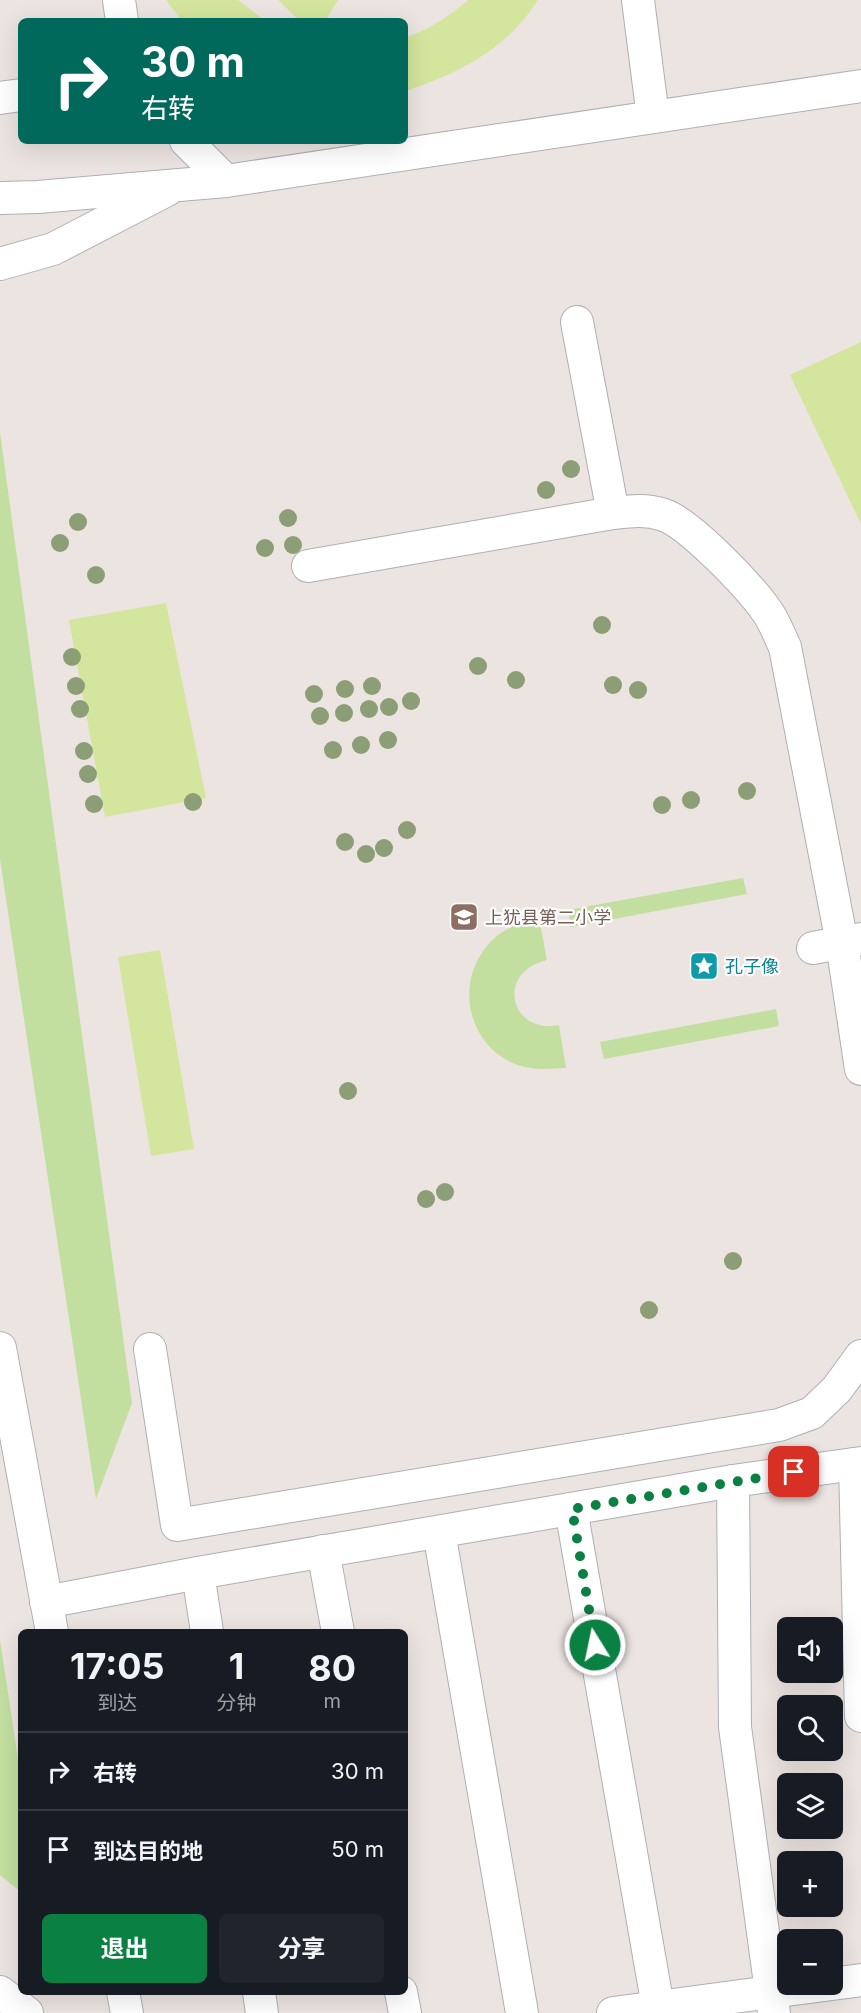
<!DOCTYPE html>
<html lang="zh">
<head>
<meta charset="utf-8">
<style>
  :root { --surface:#171b24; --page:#20242c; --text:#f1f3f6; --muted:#9ea1a6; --line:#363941; --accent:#0b8043 }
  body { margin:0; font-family:Inter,"Noto Sans SC",sans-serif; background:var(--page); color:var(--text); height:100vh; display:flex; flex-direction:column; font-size:22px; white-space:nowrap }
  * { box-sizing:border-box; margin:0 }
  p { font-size:20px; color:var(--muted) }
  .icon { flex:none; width:33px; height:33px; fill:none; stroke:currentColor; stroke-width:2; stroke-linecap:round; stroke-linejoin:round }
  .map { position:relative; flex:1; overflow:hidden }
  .details { position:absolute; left:18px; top:1629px; width:390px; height:366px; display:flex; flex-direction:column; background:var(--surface); border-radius:9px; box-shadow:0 6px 24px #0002 }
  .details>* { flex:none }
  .banner { position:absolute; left:18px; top:18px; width:390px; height:126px; border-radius:9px; box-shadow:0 6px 24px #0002; background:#00695c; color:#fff; overflow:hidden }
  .fabs { position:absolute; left:777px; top:1617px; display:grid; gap:12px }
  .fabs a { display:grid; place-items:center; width:66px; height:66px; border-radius:9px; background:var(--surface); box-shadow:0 6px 24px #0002; font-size:30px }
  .pin { position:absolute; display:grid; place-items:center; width:51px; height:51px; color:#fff; margin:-26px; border-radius:12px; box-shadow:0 3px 9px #0006 }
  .me { position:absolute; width:66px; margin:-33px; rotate:350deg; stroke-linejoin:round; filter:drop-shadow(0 0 4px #0008) }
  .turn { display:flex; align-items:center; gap:21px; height:126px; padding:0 24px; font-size:27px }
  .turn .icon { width:78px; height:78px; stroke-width:2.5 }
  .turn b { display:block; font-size:42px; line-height:51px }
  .eta { display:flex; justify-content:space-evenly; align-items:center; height:102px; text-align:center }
  .eta b { font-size:36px; font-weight:700; line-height:42px }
  .primary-button { display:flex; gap:12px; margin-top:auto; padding:12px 24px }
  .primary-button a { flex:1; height:69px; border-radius:9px; background:var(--accent); color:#fff; font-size:24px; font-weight:700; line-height:69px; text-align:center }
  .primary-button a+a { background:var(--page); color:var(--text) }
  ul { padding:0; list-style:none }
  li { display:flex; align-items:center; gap:18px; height:78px; padding:0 24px; border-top:2px solid var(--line) }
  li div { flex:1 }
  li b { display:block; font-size:22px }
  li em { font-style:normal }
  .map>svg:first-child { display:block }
  .green { fill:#c2dfa0 }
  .pitch { fill:#d4e59d }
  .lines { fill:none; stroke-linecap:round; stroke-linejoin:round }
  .minor-casing { stroke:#acb0b7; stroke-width:34 }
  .minor { stroke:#fff; stroke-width:32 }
  .tree { fill:#8b9e76 }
  .route { stroke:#0b8043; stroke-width:10; stroke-dasharray:0 18 }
  .labels { text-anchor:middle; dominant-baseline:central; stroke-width:4.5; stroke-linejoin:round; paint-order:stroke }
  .education-label { font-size:18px; fill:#785e54; stroke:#fff; text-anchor:start }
  .culture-label { font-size:18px; fill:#0d838f; stroke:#fff; text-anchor:start }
</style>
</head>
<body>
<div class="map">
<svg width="861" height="2013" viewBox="0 0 861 2013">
  <rect width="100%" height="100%" fill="#ece4e0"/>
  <g class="green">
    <path d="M 0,432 L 132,1403 L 96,1499 L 0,859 Z"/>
    <path d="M 743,878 L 747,894 L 571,927 L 568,910 Z"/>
    <path d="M 539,918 L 547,960 C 494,973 511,1035 559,1025 L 566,1068 C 554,1068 542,1070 530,1068 C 472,1058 451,989 487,946 C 500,929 519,923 539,918 Z"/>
    <path d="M 776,1009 L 779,1026 L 604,1059 L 600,1042 Z"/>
    <path d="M 0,1640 L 21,1779 L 21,1892 L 0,1875 Z"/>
  </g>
  <g class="pitch">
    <path d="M 166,0 L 238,0 L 265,21 L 182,21 Z"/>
    <path d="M 278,0 L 338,0 L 325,21 L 300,21 Z"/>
    <path d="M 468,0 L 538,0 C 508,48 457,75 405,91 L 405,38 C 429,29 449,17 468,0 Z"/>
    <path d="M 861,342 L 861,524 L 790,375 Z"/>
    <path d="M 166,603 L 206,798 L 105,817 L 69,620 Z"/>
    <path d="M 160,950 L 194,1149 L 151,1156 L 118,957 Z"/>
  </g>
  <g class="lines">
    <g class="minor-casing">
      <g id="minor">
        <path d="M 119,0 L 122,21"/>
        <path d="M 638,0 L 653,117"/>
        <path d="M 0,98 L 21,95"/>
        <path d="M 186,141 L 226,181"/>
        <path d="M 0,198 L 38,197 L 226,181 L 861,86"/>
        <path d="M 0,264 L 53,249 L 167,190"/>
        <path d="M 577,322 L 613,513"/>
        <path d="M 308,566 L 613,513 C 631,511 646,509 664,515 C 690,524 749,586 766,610 C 774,620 779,635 785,647 L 842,943 L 861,1069"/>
        <path d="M 813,948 L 861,939"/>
        <path d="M 0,1348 L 52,1632"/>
        <path d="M 150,1349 L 177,1525 L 779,1425 L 812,1413 L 837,1389 L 861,1356"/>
        <path d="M 855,1464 L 861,1716"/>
        <path d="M 733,1481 L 735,1727 L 774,2013"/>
        <path d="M 571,1509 L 658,2007"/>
        <path d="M 439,1532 L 522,2013"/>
        <path d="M 323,1551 L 338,1632"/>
        <path d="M 198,1573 L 207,1632"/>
        <path d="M 46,1602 L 198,1573 L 733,1481 L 861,1463"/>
        <path d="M 0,1992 L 27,2013"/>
        <path d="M 123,1992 L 127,2013"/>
        <path d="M 259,1992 L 262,2013"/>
        <path d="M 401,1992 L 405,2013"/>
        <path d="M 613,2013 L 861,1980"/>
      </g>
    </g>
    <use href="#minor" class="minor"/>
  </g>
  <g class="tree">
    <circle cx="571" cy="469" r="9"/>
    <circle cx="546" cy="490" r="9"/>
    <circle cx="288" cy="518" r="9"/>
    <circle cx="78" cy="522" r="9"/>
    <circle cx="60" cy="543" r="9"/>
    <circle cx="293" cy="545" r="9"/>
    <circle cx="265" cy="548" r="9"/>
    <circle cx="96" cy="575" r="9"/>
    <circle cx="602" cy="625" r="9"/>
    <circle cx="72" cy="657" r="9"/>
    <circle cx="478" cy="666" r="9"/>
    <circle cx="516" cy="680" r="9"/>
    <circle cx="613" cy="685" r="9"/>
    <circle cx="76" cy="686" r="9"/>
    <circle cx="372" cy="686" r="9"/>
    <circle cx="345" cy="689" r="9"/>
    <circle cx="638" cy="690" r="9"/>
    <circle cx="314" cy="694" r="9"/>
    <circle cx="411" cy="701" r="9"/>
    <circle cx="389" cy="707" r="9"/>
    <circle cx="80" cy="709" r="9"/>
    <circle cx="369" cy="709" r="9"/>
    <circle cx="344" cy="713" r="9"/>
    <circle cx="320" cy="716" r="9"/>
    <circle cx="388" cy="740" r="9"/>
    <circle cx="361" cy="745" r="9"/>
    <circle cx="333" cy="750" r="9"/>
    <circle cx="84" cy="751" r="9"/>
    <circle cx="88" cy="774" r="9"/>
    <circle cx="747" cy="791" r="9"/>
    <circle cx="691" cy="800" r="9"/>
    <circle cx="193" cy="802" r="9"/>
    <circle cx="94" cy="804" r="9"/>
    <circle cx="662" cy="805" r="9"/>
    <circle cx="407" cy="830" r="9"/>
    <circle cx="345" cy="842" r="9"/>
    <circle cx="384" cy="848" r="9"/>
    <circle cx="366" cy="854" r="9"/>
    <circle cx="348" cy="1091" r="9"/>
    <circle cx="445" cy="1192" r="9"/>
    <circle cx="426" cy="1199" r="9"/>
    <circle cx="733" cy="1261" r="9"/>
    <circle cx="649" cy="1310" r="9"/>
  </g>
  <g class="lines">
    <path class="route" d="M 595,1645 L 572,1509 L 794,1472"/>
  </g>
  <defs>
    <g id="school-square" transform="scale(1.5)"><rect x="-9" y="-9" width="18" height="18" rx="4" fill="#8d6e63" stroke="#fff"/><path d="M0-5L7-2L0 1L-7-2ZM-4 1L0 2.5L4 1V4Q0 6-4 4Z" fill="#fff"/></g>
    <g id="sight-square" transform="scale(1.5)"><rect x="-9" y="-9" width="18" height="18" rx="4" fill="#0f9aa8" stroke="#fff"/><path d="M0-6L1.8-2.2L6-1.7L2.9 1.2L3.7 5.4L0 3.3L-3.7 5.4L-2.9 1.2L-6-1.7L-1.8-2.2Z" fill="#fff"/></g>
  </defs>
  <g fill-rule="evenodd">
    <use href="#school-square" x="464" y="917"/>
    <use href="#sight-square" x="704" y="966"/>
  </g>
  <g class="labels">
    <g class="education-label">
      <text x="485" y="917">上犹县第二小学</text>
    </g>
    <g class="culture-label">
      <text x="725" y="966">孔子像</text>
    </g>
  </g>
</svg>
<div class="fabs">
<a><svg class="icon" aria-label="sound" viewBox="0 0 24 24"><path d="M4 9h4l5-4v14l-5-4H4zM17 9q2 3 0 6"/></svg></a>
<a><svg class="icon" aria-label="search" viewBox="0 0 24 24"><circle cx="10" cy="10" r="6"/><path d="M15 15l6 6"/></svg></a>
<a><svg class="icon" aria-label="layers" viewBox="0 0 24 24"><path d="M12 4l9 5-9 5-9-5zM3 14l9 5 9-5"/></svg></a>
<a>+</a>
<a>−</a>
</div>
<div class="pin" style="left:794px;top:1472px;background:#d93025"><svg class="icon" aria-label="arrive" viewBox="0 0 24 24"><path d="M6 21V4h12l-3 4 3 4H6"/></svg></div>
<svg class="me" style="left:595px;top:1645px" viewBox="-20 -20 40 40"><circle r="17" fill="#0b8043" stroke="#fff" stroke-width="3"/><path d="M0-11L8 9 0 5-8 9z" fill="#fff"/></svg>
<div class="banner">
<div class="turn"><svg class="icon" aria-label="right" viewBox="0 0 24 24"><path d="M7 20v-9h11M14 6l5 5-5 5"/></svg><div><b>30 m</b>右转</div></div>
</div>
<section class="details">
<div class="eta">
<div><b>17:05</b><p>到达</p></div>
<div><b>1</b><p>分钟</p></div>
<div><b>80</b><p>m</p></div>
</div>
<ul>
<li><svg class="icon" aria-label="right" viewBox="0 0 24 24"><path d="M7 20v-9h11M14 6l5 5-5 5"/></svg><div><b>右转</b></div><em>30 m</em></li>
<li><svg class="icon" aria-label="arrive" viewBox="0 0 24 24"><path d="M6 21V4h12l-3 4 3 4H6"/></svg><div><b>到达目的地</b></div><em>50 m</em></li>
</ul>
<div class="primary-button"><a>退出</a><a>分享</a></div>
</section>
</div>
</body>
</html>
